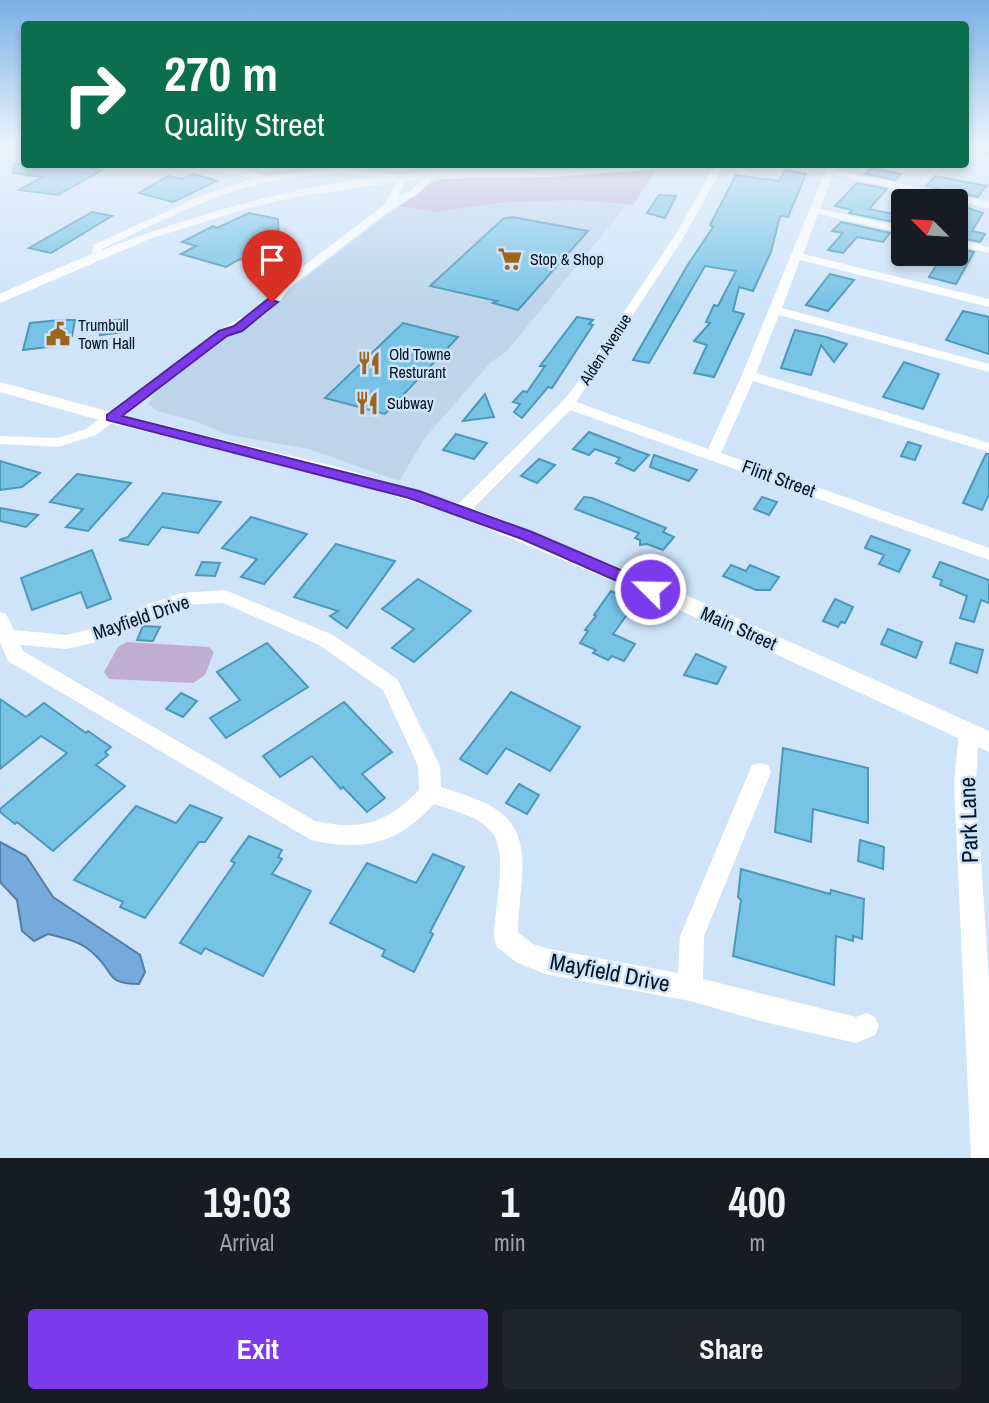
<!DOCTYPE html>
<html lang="en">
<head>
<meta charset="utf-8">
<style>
  :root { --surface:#171b24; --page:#20242c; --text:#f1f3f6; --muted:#9ea1a6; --accent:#7c3aed }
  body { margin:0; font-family:"Archivo Narrow",sans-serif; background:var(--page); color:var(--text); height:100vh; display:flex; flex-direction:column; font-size:26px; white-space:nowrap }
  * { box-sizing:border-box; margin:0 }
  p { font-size:23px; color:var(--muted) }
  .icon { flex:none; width:38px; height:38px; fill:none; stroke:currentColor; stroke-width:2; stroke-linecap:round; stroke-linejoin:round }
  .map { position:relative; height:1158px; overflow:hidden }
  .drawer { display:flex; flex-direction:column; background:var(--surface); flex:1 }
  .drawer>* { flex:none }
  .banner { position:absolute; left:21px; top:21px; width:948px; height:147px; border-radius:7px; box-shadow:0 4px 10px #0003; background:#0b6e4f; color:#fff; overflow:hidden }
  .needle { width:46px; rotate:294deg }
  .controls { position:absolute; left:891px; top:189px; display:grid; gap:14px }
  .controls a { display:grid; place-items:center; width:77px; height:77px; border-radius:7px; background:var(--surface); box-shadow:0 4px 10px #0003; font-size:35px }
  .pin { position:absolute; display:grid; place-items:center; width:60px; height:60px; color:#fff; margin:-72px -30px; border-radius:50% 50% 50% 0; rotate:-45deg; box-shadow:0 0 7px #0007 }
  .pin .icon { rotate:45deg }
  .me { position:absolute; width:77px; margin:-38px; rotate:293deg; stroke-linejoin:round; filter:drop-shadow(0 0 5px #0008) }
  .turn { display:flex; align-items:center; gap:24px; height:147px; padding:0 28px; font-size:32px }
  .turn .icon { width:91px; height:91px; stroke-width:2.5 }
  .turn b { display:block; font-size:49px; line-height:60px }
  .eta { display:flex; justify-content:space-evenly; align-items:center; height:119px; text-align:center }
  .eta b { font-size:42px; font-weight:700; line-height:49px }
  .action { display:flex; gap:14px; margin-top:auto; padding:14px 28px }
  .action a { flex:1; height:80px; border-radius:7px; background:var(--accent); color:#fff; font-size:28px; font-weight:700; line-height:80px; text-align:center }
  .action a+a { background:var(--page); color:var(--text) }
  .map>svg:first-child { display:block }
  .built { fill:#bdd4eb }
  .green { fill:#c1add3 }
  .water { fill:#76aadd; stroke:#537da6; stroke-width:2 }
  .building { fill:#76c3e6; stroke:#4b98ba; stroke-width:2 }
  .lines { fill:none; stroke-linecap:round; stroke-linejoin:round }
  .minor { fill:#fff; fill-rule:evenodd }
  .major { fill:#fff; fill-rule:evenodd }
  .route { fill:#7c3aed; stroke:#51269a; stroke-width:2 }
  .labels { text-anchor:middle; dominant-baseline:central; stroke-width:5; stroke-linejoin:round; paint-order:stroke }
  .far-poi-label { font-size:16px; fill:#021426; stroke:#cfe4f9; text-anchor:start }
  .far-street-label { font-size:16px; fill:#021426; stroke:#cfe4f9 }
  .street-label { font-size:19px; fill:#021426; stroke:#cfe4f9 }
  .near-street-label { font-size:23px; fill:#021426; stroke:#cfe4f9 }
</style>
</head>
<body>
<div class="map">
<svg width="989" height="1158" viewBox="0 0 989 1158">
  <rect width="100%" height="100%" fill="#cfe4f9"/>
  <path class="built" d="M 576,200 L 597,200 L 625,207 L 507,351 L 491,362 L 424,439 L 399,481 L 309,449 L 225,434 L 198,422 L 157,411 L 148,404 L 154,394 L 169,382 L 399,206 L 436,212 L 497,203 Z"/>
  <g class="green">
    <path d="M 656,170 L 633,205 L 576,200 L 497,203 L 436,212 L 399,206 L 433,182 L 443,179 Z"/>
    <path d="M 127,642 L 209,647 L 214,652 L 205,675 L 193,683 L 109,679 L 104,672 L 118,647 Z"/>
  </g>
  <path class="water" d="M 0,842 L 26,856 L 53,897 L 140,955 L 145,972 L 139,984 C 105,984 115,973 95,955 C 83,942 65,938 48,934 L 34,941 L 22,931 L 17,900 L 0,882 Z"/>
  <g class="building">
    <path d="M 14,164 L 65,164 L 102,170 L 58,195 L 19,190 L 43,177 L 13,173 Z"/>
    <path d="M 871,168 L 901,174 L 895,180 L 865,174 Z"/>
    <path d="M 785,170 L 806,174 L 788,217 L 780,216 L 771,252 L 753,291 L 739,287 L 733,311 L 744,314 L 714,377 L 694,373 L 707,345 L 694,341 L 710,323 L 706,322 L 714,305 L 718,306 L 736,271 L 705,266 L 649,363 L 633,360 L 687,266 L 713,227 L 710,225 L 736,175 L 779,181 Z"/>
    <path d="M 194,174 L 217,181 L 173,202 L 139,193 L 168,176 L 182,179 Z"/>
    <path d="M 935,176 L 986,186 L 978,197 L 926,186 Z"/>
    <path d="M 857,183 L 887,189 L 869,209 L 903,216 L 898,223 L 849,213 L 852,210 L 835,206 Z"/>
    <path d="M 659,195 L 676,196 L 665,218 L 647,213 Z"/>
    <path d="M 956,204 L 983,213 L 972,231 L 985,234 L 980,242 L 956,237 Z"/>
    <path d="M 92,212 L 112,216 L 51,253 L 29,248 Z"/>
    <path d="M 249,213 L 278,219 L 279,237 L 284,239 L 278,242 L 281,243 L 249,262 L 240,259 L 226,267 L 181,254 L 196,246 L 182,242 L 213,226 L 217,228 Z"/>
    <path d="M 512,217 L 588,231 L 518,310 L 493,303 L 497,301 L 430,286 L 503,219 Z"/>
    <path d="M 841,222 L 890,233 L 883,242 L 857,237 L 843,253 L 828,250 L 843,233 L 832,231 Z"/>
    <path d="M 956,248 L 974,252 L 956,284 L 929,277 L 943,254 L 956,254 Z"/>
    <path d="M 830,274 L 854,280 L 828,311 L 806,305 Z"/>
    <path d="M 963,311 L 989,317 L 989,354 L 946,340 Z"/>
    <path d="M 577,317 L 593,320 L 589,324 L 593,325 L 552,388 L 548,387 L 522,418 L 514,412 L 520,404 L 513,402 L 523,391 L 527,392 L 545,366 L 540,366 Z"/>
    <path d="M 125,319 L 124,332 L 100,335 L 102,322 Z"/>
    <path d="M 60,320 L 75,320 L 72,336 L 57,337 L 55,346 L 23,350 L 30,323 Z"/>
    <path d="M 403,323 L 458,337 L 385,414 L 325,398 Z"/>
    <path d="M 795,330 L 826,337 L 847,344 L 834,362 L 821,345 L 811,375 L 781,368 Z"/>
    <path d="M 904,362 L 939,374 L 923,409 L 883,397 Z"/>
    <path d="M 485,394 L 494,417 L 463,421 Z"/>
    <path d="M 589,432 L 635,450 L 649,455 L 634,471 L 616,463 L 620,458 L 595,449 L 589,455 L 573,449 Z"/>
    <path d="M 456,434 L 487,443 L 474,459 L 443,450 Z"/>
    <path d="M 908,442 L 921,446 L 915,460 L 901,456 Z"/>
    <path d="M 986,454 L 989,454 L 989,494 L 982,510 L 963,503 Z"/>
    <path d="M 654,455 L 697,470 L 689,481 L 650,467 Z"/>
    <path d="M 539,459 L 555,465 L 537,483 L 521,476 Z"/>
    <path d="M 0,461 L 40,473 L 22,487 L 0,490 Z"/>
    <path d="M 77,474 L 131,483 L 88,531 L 66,527 L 83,509 L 50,502 Z"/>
    <path d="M 163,493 L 221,502 L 198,533 L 162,527 L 148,545 L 119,540 L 128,537 Z"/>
    <path d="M 584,497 L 592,498 L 666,528 L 663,532 L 674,537 L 663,550 L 647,544 L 640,545 L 640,540 L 635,538 L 639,533 L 575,509 Z"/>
    <path d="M 762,497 L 777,502 L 769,515 L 754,509 Z"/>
    <path d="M 0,508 L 38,515 L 26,527 L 0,521 Z"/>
    <path d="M 251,517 L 307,534 L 264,584 L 241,577 L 257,559 L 222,548 Z"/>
    <path d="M 871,536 L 910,550 L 899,572 L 879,564 L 884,555 L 865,548 Z"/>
    <path d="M 336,544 L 395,561 L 347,628 L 330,616 L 338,611 L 294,597 Z"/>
    <path d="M 92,550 L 111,599 L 87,608 L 81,592 L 32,610 L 21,578 Z"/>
    <path d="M 202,562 L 220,563 L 215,576 L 196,575 Z"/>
    <path d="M 940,562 L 989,580 L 989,603 L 981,600 L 974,622 L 960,618 L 967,596 L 940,585 L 942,580 L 933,577 Z"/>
    <path d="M 731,565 L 746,571 L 750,565 L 779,577 L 770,590 L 756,590 L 723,576 Z"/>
    <path d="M 418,579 L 471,611 L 414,662 L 392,648 L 414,629 L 382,609 Z"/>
    <path d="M 611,591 L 636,602 L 613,634 L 635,644 L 624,661 L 612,656 L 608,660 L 593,653 L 596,650 L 580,643 L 588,631 L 585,630 L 596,616 L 594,615 Z"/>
    <path d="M 835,599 L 853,607 L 845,623 L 841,622 L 838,627 L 823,621 Z"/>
    <path d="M 143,626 L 160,627 L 153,641 L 137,640 Z"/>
    <path d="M 888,629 L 922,642 L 916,658 L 881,644 Z"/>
    <path d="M 267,643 L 308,687 L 226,738 L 210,718 L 240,700 L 217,672 Z"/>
    <path d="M 956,643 L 983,650 L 977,673 L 950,663 Z"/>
    <path d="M 696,654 L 726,667 L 717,684 L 684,675 Z"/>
    <path d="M 511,692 L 580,727 L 550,771 L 506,748 L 487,774 L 460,759 Z"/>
    <path d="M 181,693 L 197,701 L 183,717 L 166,709 Z"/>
    <path d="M 0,699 L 26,717 L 44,703 L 86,733 L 88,731 L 111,747 L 105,752 L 108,755 L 96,765 L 125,786 L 53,851 L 17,822 L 15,824 L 0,812 L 0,809 L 67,753 L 41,736 L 0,769 Z"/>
    <path d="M 344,702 L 392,752 L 362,774 L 385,798 L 367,812 L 343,787 L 341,789 L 312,756 L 280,777 L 263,756 Z"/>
    <path d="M 783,748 L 868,768 L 868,823 L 813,809 L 811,842 L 775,832 Z"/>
    <path d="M 519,784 L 539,795 L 527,814 L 506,803 Z"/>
    <path d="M 190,805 L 222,818 L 205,842 L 199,842 L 145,918 L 120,907 L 123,902 L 74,880 L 136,806 L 176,823 Z"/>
    <path d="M 249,836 L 282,850 L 278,857 L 282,859 L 272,874 L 311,891 L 263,976 L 205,948 L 201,954 L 180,943 L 235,863 L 231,861 Z"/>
    <path d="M 860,840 L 884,847 L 883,869 L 858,861 Z"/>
    <path d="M 433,854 L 464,867 L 430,932 L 433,934 L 414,972 L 382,956 L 385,950 L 330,923 L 367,863 L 416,883 Z"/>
    <path d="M 741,869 L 830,894 L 831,890 L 864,899 L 862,939 L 853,936 L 853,941 L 836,936 L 834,985 L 733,956 L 741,900 L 738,897 Z"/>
  </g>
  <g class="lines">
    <g class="minor">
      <path d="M 172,164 C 201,164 237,163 264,176 L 337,169 L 407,175 L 398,197 L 412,190 L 427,174 L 435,176 L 418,194 L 392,209 L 289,288 L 280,301 L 263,316 L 227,336 L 96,435 L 58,447 L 0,444 L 0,436 L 58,438 L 86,429 L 219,330 L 254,311 L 275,292 L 269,289 L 280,284 L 384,205 L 398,179 C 277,161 208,198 102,249 L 100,256 L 92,256 L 93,245 L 201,196 L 254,178 Z"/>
      <path d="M 715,164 L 724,164 L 687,232 L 576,402 L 708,449 L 742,375 L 828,164 L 837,164 L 835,170 L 989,202 L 989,208 L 833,175 L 820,209 L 903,227 L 903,233 L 818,214 L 803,254 L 989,299 L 989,307 L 800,260 L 782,308 L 989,364 L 989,372 L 779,315 L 756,373 L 989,443 L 989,452 L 753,381 L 721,453 L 989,548 L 989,560 L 570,410 L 467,515 L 455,515 L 453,511 L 455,507 L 563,401 L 577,383 L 677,232 Z"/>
      <path d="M 956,239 L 989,247 L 989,253 L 956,245 Z"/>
      <path d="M 225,590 L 333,635 L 397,679 L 440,766 L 441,787 C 493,804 527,813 522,877 C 521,895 518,914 518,932 L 533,944 L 545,948 L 678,973 L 680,936 L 749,772 L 752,765 L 760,763 L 768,765 L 771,772 L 704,936 L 703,979 L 856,1017 L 866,1013 L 875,1017 L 879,1026 L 875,1035 L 856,1043 L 764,1022 L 690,1001 L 545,974 L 516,962 L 497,947 L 494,938 C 493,909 512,848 488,828 C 474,815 452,810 434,804 C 398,844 362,852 311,840 L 8,661 L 0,642 L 0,612 L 6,614 L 14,630 L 66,635 L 105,626 L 146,605 L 182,593 ZM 223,603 L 319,645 L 383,690 L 418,766 L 419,790 C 386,824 361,831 315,821 L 23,651 L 20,645 L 66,649 L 117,637 L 158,615 L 184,605 Z"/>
      <path d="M 969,724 L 976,727 L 979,733 L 976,782 L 989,982 L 989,1158 L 971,1158 L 954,782 L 959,733 L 962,727 Z"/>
    </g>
    <g class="major">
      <rect x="966" y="154" width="23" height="6"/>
      <path d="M 641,164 L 694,164 L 689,167 L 551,177 L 419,179 L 296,197 L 249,208 L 152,238 L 0,303 L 0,294 C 129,234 260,189 401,174 C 440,170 480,171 519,171 C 559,170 600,168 641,164 Z"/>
      <path d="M 0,382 L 118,414 L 337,467 L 467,506 L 668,587 L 989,731 L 989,752 L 653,598 L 453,514 L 325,475 L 106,422 L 0,392 Z"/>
    </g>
  </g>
  <linearGradient id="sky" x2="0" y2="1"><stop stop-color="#7ab0e4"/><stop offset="0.47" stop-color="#e9f3fc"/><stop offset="1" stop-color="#e9f3fc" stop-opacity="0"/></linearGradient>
  <rect width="989" height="305" fill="url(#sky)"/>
  <path class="route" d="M 268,299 L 278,302 L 242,331 L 227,336 L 122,416 L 419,491 L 532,532 L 656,585 L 658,589 L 656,593 L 644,593 L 522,539 L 409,498 L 107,420 L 107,415 L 219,331 L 234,326 Z"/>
  <defs>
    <g id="supermarket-bare" transform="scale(1.89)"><path d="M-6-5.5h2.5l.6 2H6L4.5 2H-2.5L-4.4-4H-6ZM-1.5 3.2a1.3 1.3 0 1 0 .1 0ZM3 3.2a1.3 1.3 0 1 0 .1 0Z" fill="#9c661f" stroke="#cfe4f9" stroke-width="2.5" paint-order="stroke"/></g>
    <g id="civic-bare" transform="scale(1.89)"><path d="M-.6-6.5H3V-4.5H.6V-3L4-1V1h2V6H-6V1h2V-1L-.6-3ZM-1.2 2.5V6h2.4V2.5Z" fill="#9c661f" stroke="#cfe4f9" stroke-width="2.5" paint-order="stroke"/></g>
    <g id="restaurant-bare" transform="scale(1.89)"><path d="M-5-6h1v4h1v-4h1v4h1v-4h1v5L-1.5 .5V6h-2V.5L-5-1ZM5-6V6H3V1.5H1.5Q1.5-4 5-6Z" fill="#9c661f" stroke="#cfe4f9" stroke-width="2.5" paint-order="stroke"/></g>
  </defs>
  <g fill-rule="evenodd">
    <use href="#supermarket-bare" x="510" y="259"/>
    <use href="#civic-bare" x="58" y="334"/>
    <use href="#restaurant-bare" x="369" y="363"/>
    <use href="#restaurant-bare" x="367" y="403"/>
  </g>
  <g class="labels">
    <g class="far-poi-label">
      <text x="530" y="259">Stop &amp; Shop</text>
      <text x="78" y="325">Trumbull<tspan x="78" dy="18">Town Hall</tspan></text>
      <text x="389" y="354">Old Towne<tspan x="389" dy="18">Resturant</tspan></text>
      <text x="387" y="403">Subway</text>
    </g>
    <g class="far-street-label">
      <text transform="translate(605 349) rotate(-57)">Alden Avenue</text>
    </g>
    <g class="street-label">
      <text transform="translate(779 478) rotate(20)">Flint Street</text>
      <text transform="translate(141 617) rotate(-19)">Mayfield Drive</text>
      <text transform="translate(739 628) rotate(24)">Main Street</text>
    </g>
    <g class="near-street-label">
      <text transform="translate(968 820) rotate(-92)">Park Lane</text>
      <text transform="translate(610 972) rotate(11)">Mayfield Drive</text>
    </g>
  </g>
</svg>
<div class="controls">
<a><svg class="needle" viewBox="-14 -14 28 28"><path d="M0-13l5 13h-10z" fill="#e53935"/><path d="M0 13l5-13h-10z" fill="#9ea1a6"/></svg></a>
</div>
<div class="pin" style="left:272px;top:302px;background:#d93025"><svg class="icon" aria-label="arrive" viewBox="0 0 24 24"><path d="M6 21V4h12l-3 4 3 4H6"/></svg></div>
<svg class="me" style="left:650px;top:589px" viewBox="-20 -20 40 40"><circle r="17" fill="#7c3aed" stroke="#fff" stroke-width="3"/><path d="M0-11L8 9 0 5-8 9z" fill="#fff"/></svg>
<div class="banner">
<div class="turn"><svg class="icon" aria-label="right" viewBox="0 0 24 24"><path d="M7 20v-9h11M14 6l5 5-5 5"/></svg><div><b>270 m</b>Quality Street</div></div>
</div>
</div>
<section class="drawer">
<div class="eta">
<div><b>19:03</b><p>Arrival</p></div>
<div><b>1</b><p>min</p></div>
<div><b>400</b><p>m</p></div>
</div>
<div class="action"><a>Exit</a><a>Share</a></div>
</section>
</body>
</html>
